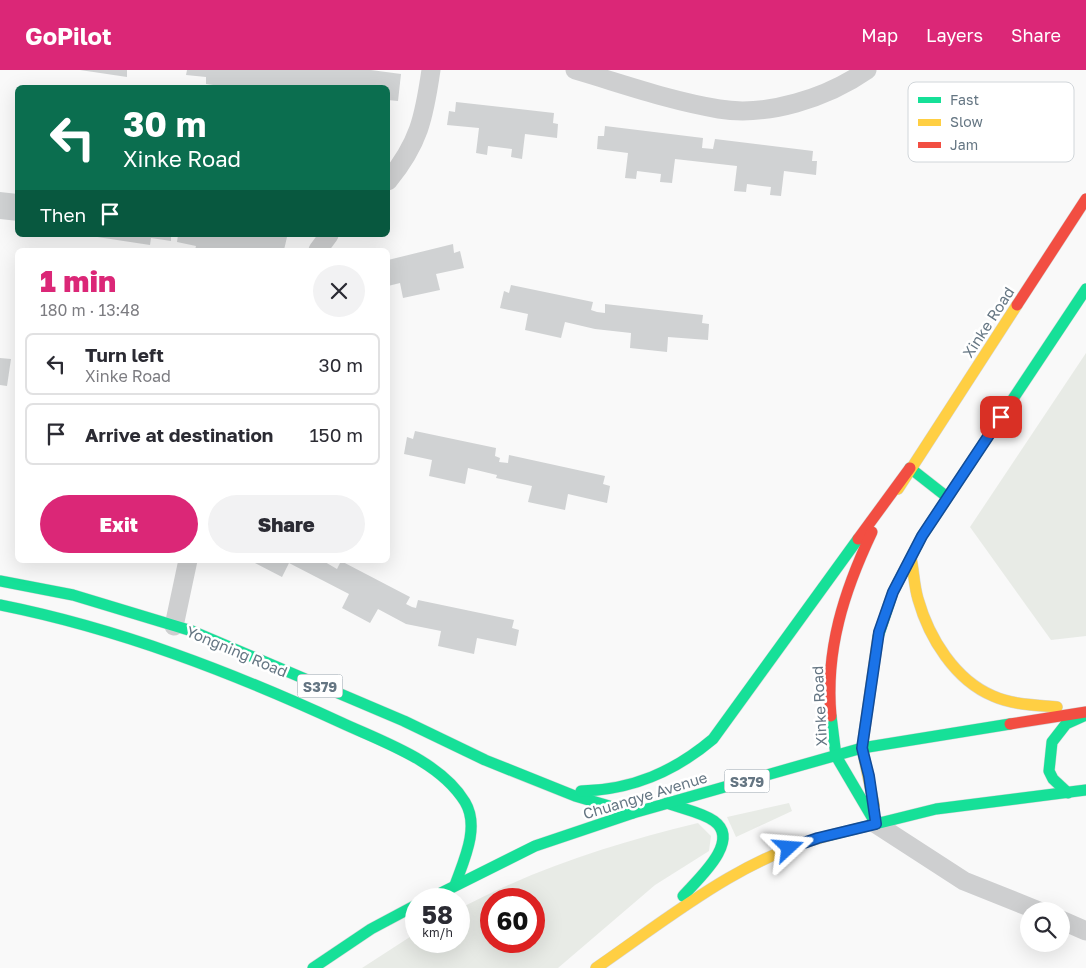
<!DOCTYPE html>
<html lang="en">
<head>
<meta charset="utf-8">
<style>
  :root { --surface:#fff; --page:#f2f2f3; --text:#2b2b33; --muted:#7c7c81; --line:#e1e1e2; --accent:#db2777 }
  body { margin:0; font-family:"Golos Text",sans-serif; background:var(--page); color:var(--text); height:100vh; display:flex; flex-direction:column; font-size:19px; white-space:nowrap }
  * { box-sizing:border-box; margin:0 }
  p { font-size:16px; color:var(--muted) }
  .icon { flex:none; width:28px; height:28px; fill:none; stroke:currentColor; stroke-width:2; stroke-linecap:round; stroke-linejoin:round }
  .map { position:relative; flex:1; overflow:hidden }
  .sheet { position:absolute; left:15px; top:178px; width:375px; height:315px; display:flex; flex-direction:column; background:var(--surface); border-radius:8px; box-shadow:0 5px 20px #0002 }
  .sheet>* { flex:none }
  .hud { position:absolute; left:15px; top:15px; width:375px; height:152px; border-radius:8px; box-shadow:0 5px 20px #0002; background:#0b6e4f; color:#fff; overflow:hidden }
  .controls { position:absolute; left:1020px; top:832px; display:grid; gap:10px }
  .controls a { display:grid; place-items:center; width:50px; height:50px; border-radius:50%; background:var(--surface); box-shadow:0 5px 20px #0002; font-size:25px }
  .speed { position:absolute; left:405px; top:818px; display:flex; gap:10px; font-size:25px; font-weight:700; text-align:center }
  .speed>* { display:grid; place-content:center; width:65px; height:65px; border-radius:50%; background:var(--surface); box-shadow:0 5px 20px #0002; line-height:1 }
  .speed small { font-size:12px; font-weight:400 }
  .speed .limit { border:8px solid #d22; background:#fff; color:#111 }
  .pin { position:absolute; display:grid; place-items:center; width:42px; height:42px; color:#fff; margin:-21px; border-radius:10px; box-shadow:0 2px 8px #0006 }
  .me { position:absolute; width:55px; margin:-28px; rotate:71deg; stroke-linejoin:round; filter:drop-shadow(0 0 4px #0008) }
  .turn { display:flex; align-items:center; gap:18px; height:105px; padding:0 25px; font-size:22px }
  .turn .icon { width:65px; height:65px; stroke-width:2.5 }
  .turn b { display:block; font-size:35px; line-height:42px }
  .then { display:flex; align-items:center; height:48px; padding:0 25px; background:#0003; gap:10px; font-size:19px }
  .round { display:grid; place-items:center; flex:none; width:52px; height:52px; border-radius:26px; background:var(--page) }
  .overview { display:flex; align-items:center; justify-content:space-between; height:85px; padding:0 25px }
  h1 { font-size:30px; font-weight:800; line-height:38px; color:var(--accent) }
  .cta { display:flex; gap:10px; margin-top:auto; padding:10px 25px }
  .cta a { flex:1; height:58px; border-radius:30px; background:var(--accent); color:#fff; font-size:20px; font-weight:800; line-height:58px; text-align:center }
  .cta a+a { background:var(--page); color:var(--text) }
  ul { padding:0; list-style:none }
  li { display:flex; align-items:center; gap:15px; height:62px; margin:0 10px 8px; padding:0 15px; border:2px solid var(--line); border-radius:8px }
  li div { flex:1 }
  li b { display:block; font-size:19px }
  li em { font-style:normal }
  header { display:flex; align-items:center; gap:30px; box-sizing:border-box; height:70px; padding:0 25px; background:var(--accent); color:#fff }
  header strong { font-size:24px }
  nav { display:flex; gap:28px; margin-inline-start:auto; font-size:18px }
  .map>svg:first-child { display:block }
  .green { fill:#e8ebe6; fill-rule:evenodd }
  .building { fill:#d0d2d3 }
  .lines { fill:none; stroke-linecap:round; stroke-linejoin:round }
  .fast-casing { stroke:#d5d6d7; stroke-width:12 }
  .slow-casing { stroke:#d5d6d7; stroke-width:12 }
  .jam-casing { stroke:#d5d6d7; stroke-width:12 }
  .street { stroke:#cecfd0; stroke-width:19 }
  .fast { stroke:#16e098; stroke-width:11 }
  .slow { stroke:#ffcf43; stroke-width:11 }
  .jam { stroke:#f24e42; stroke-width:11 }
  .route-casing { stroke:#114b97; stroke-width:12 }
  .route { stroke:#1a73e8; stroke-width:9 }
  .labels { text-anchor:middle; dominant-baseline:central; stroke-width:5; stroke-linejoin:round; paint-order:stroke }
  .shield { fill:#fff; stroke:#939fa8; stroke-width:1 }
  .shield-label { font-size:14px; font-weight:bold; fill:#657683 }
  .street-label { font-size:15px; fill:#657683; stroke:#fff }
  .key { fill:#fff; stroke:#d1d6da; stroke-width:1 }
  .key-label { font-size:14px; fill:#657683 }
</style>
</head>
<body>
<header>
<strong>GoPilot</strong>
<nav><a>Map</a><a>Layers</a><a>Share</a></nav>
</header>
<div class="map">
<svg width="1086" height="898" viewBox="0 0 1086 898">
  <rect width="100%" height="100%" fill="#f9f9f9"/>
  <g class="green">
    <path d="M 1086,283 L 1086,566 L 1051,570 L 970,457 Z"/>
    <path d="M 789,733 L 792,741 L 736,767 L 727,747 Z"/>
    <path d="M 698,753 L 711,766 L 709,781 L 655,815 L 558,898 L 362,898 L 416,863 L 416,871 L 459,871 L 459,839 C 534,799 615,773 698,753 ZM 491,829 L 534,829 L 534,871 L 491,871 Z"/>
  </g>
  <g class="building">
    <path d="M 80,0 L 127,0 L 127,7 Z"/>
    <path d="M 187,0 L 371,0 L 401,4 L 398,31 L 388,30 L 388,18 L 272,15 L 272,18 L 234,18 L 206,14 L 206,7 L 186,5 Z"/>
    <path d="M 456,32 L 554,43 L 553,53 L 558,54 L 557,68 L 525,64 L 522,89 L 511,87 L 512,79 L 488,76 L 487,85 L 476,83 L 479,58 L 447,55 L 449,41 L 455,42 Z"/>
    <path d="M 605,56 L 703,68 L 702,78 L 713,79 L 715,69 L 813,81 L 812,91 L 817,91 L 816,105 L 784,101 L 781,126 L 770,125 L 771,117 L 747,114 L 746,122 L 734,121 L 737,96 L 675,89 L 672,113 L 660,112 L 661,104 L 637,101 L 636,109 L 625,108 L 628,83 L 597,79 L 598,66 L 604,66 Z"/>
    <path d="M 0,122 L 18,124 L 18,151 L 0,149 Z"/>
    <path d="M 84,165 L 171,165 L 171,171 L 151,168 L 150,175 Z"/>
    <path d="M 178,165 L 278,165 L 287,167 L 284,180 L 195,180 L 196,176 L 177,172 Z"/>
    <path d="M 453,174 L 454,183 L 460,181 L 464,198 L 436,204 L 440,220 L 403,228 L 400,213 L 388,216 L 388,190 Z"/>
    <path d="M 511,215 L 593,232 L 591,240 L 597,242 L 605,243 L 605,234 L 703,245 L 702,253 L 709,254 L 708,270 L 668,267 L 667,282 L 630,278 L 631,263 L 595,259 L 565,252 L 561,268 L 525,260 L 528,244 L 500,238 L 504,221 L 509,223 Z"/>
    <path d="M 0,288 L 11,289 L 7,316 L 0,315 Z"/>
    <path d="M 415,361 L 496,378 L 495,386 L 500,388 L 499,392 L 508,393 L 509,385 L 605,406 L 603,414 L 610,416 L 607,433 L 568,424 L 565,440 L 528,432 L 532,416 L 496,408 L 497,405 L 468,398 L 465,414 L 429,406 L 432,390 L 404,384 L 407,367 L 413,369 Z"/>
    <path d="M 249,490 L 327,490 L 325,492 L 337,499 L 341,491 L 410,527 L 406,534 L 412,537 L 416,538 L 418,530 L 514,550 L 512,558 L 519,560 L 516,576 L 477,568 L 474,584 L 438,576 L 441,561 L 406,554 L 378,539 L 370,553 L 342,538 L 349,524 L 289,493 L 282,507 Z"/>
  </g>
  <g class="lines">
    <g class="fast-casing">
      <g id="fast">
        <path d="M 910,398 L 947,427"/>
        <path d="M 0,511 L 73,525 L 192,561 L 404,651 L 485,690 L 575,726 L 633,743"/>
        <path d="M 0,535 C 120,559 231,602 342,653 C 383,672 440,691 465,732 C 480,757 464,790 455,815"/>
        <path d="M 878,567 L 893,522 L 922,466 L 1086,219"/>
        <path d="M 831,646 L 836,686 L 876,754"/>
        <path d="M 581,721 C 632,720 674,702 713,669 L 858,469"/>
        <path d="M 1068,723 L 1053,709 L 1049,701 L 1052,672 L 1066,654 L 1086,645"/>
        <path d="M 667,733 C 682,739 701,742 714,751 C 742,771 697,810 683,826"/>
        <path d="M 831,765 L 936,739 L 1086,720"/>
        <path d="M 429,829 L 535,776 L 633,743 L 862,678 L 1010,654"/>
        <path d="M 313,898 L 371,859 L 416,835"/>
      </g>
    </g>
    <g class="slow-casing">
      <g id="slow">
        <path d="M 898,419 L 1017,235"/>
        <path d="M 911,488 C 914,502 914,516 918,529 C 929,568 955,610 993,626 C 1013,635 1036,635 1057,637"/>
        <path d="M 874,735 L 862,678 L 878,567"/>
        <path d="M 596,898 C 670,847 742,787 831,765"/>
      </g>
    </g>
    <g class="jam-casing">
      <g id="jam">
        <path d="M 1017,235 L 1086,129"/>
        <path d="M 858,469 L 910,398"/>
        <path d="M 831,646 C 825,580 844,521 872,462"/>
        <path d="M 1010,654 L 1086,642"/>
      </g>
    </g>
    <g class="street">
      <path d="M 575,0 C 623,14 670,31 719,39 C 767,47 827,28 867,0"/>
      <path d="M 388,111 C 419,73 424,48 431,0"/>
      <path d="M 318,180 L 329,165"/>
      <path d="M 174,556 L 188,490"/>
      <path d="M 876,754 L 964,811 L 1039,841"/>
      <path d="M 1061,850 L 1086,861"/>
    </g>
    <use href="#fast" class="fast"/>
    <use href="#slow" class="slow"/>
    <use href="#jam" class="jam"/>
  </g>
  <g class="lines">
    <g class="route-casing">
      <path id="route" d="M 789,778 L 818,768 L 876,754 L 869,706 L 862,678 L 879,562 L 893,522 L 922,466 L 1001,347"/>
    </g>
    <use href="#route" class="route"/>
  </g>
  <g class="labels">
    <g class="shield">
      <rect x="297.5" y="604.5" width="45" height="23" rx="4"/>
      <rect x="724.5" y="699.5" width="45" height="23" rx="4"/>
    </g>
    <g class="shield-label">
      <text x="320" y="616">S379</text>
      <text x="747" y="711">S379</text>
    </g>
    <g class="street-label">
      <text transform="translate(988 252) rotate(-57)">Xinke Road</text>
      <text transform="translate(237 581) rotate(23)">Yongning Road</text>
      <text transform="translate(819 636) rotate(-93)">Xinke Road</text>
      <text transform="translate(645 725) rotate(-17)">Chuangye Avenue</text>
    </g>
  </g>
  <rect x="908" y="12" width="166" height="80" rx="8" class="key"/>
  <rect x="918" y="27" width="23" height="6" fill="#16e098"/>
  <rect x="918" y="49" width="23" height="7" fill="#ffcf43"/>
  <rect x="918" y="72" width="23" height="6" fill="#f24e42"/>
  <g class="key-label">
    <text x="950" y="35">Fast</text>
    <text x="950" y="57">Slow</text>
    <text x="950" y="80">Jam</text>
  </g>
</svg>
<div class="controls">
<a><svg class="icon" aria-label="search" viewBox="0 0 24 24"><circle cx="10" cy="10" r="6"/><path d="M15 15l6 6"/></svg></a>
</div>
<div class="speed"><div>58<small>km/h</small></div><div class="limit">60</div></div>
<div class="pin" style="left:1001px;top:347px;background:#d93025"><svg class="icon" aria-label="arrive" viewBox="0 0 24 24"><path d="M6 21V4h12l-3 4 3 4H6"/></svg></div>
<svg class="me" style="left:789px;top:778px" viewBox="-20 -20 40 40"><path d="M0-17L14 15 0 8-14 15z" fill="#1a73e8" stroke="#fff" stroke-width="4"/></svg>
<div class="hud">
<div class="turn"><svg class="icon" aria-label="left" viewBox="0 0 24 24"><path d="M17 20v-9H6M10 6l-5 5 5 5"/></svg><div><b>30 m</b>Xinke Road</div></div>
<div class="then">Then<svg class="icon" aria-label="arrive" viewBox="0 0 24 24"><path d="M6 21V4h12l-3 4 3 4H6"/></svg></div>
</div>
<section class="sheet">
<div class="overview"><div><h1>1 min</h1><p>180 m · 13:48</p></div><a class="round"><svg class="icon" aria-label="close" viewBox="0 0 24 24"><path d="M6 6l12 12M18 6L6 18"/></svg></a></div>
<ul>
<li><svg class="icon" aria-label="left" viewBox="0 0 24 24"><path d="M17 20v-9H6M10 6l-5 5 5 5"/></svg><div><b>Turn left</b><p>Xinke Road</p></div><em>30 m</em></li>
<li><svg class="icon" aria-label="arrive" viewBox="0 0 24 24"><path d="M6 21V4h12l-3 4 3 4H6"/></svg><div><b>Arrive at destination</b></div><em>150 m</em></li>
</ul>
<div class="cta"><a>Exit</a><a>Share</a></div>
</section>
</div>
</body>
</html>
